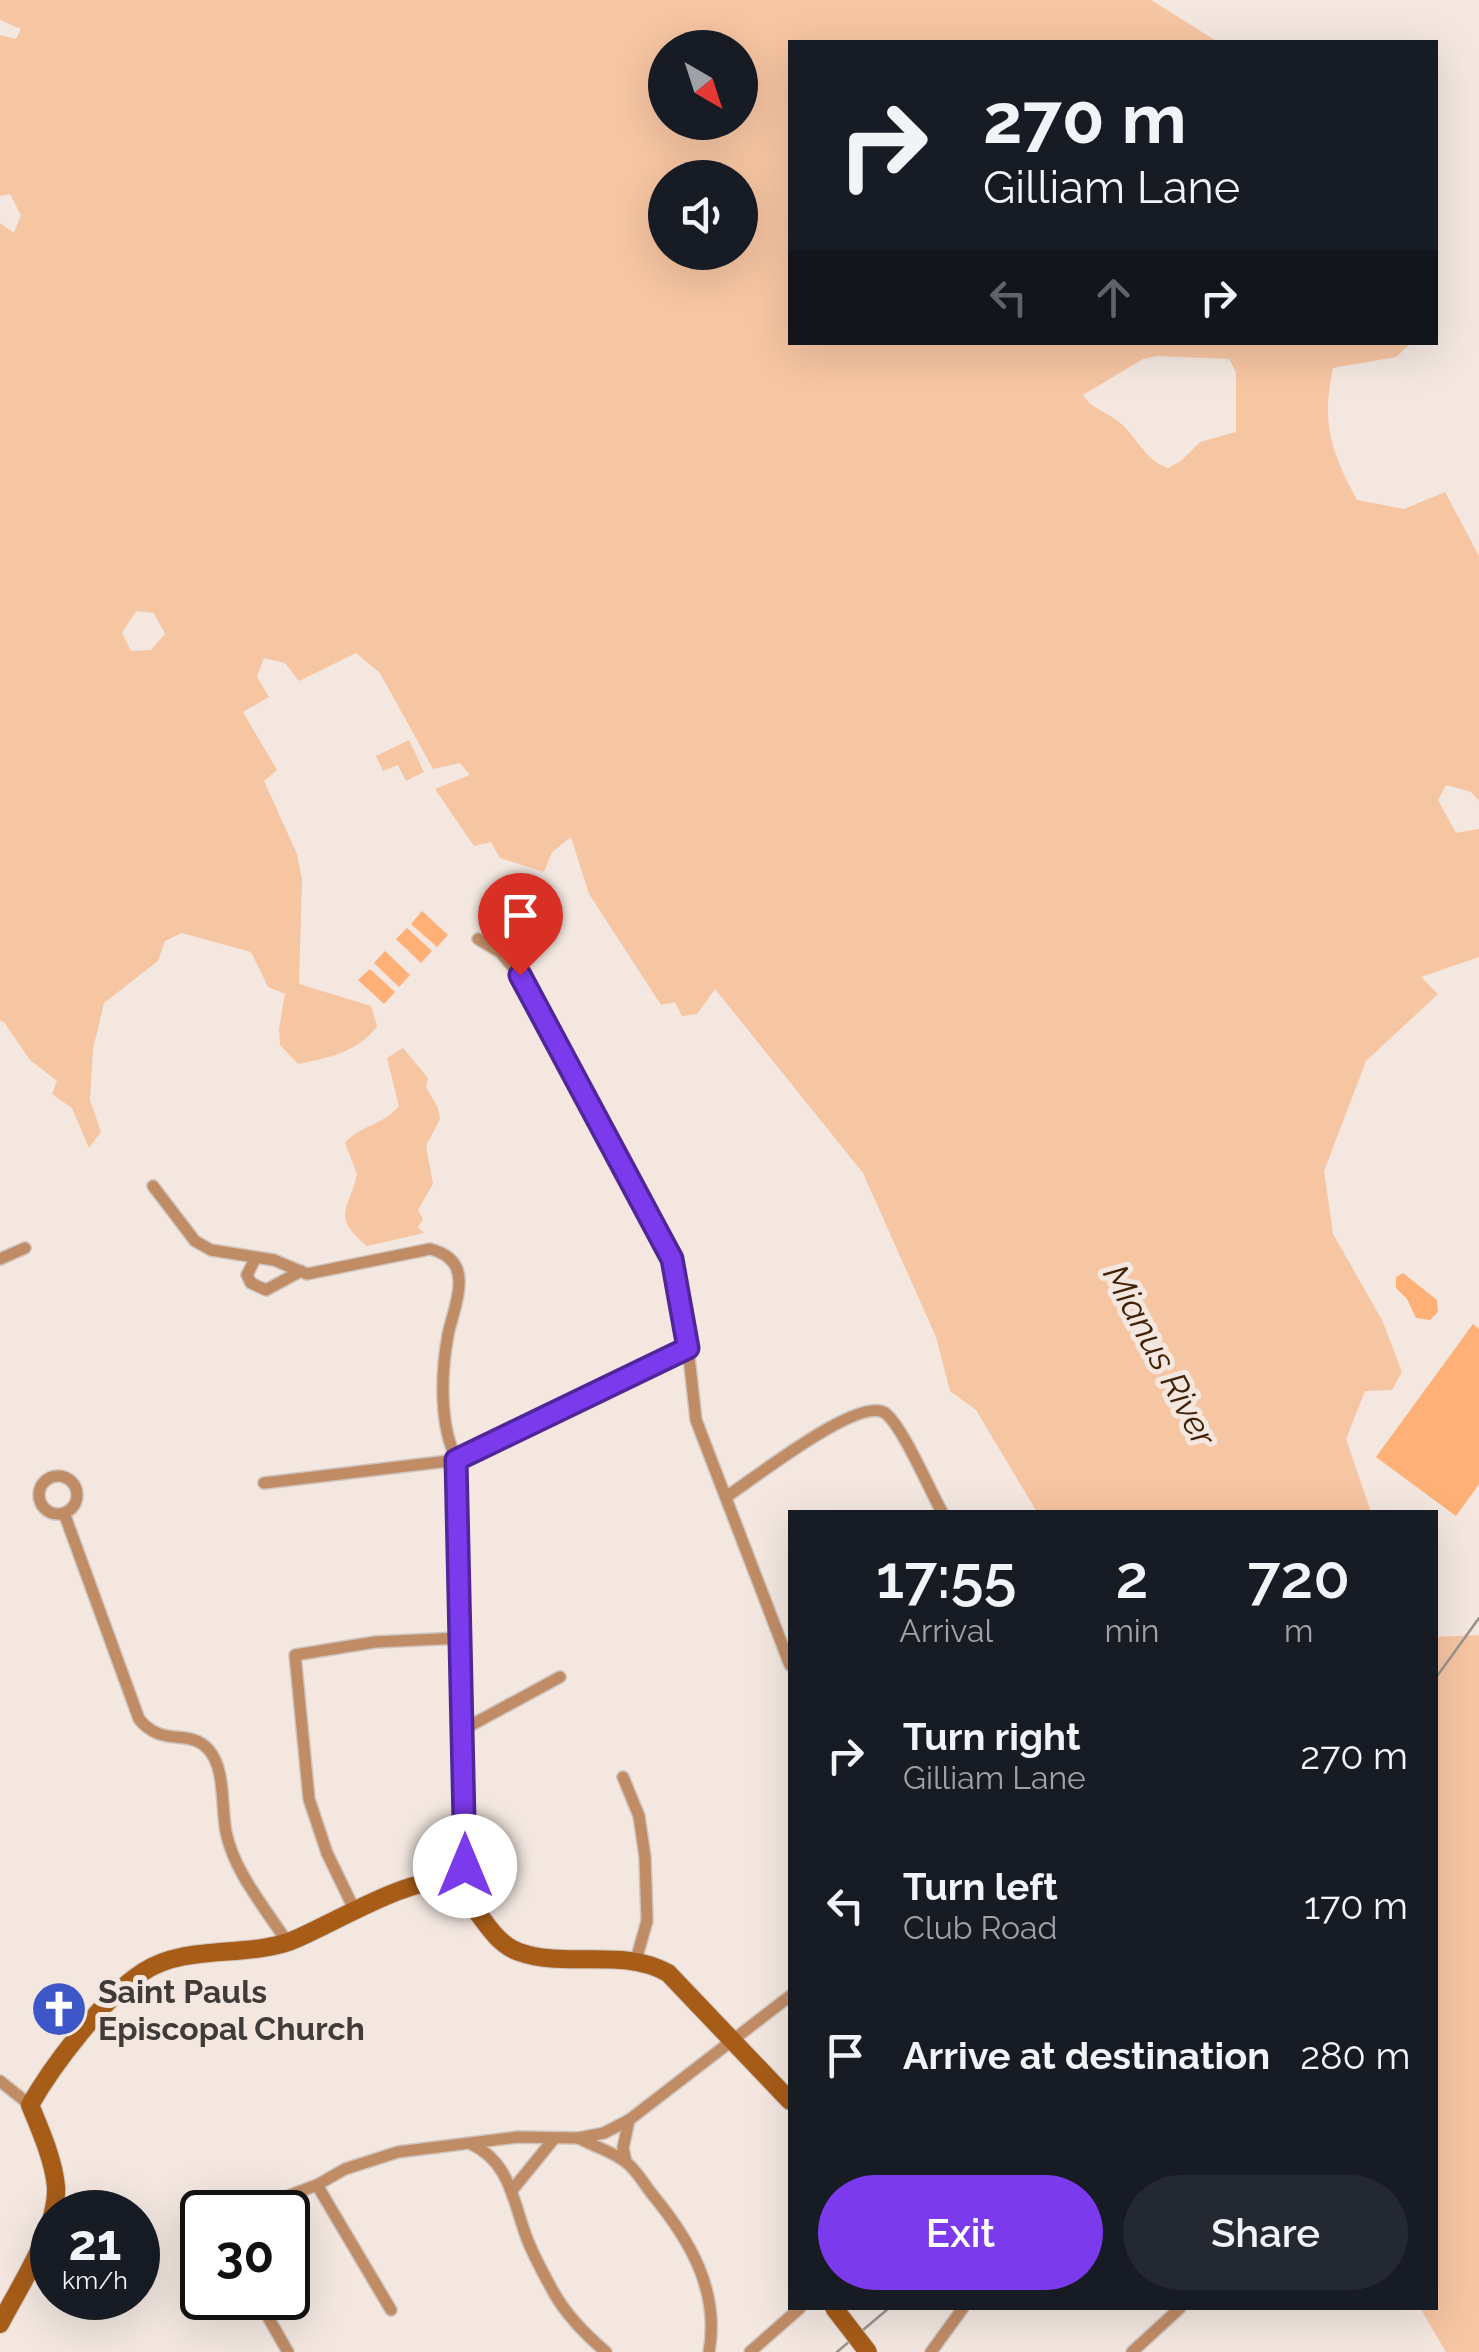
<!DOCTYPE html>
<html lang="en">
<head>
<meta charset="utf-8">
<style>
  :root { --surface:#171b24; --page:#242831; --text:#f1f3f6; --muted:#9ea1a6; --accent:#7c3aed }
  body { margin:0; font-family:Raleway,sans-serif; background:var(--page); color:var(--text); height:100vh; display:flex; flex-direction:column; font-size:38px; white-space:nowrap }
  * { box-sizing:border-box; margin:0 }
  p { font-size:32px; color:var(--muted) }
  .icon { flex:none; width:55px; height:55px; fill:none; stroke:currentColor; stroke-width:2; stroke-linecap:round; stroke-linejoin:round }
  .map { position:relative; flex:1; overflow:hidden }
  .drawer { position:absolute; left:788px; top:1510px; width:650px; height:800px; display:flex; flex-direction:column; background:var(--surface); border-radius:0px; box-shadow:0 10px 40px #0002 }
  .drawer>* { flex:none }
  .banner { position:absolute; left:788px; top:40px; width:650px; height:305px; border-radius:0px; box-shadow:0 10px 40px #0002; background:#171b24; color:var(--text); overflow:hidden }
  .needle { width:65px; rotate:141deg }
  .tools { position:absolute; left:648px; top:30px; display:grid; gap:20px }
  .tools a { display:grid; place-items:center; width:110px; height:110px; border-radius:50%; background:var(--surface); box-shadow:0 10px 40px #0002; font-size:50px }
  .speed { position:absolute; left:30px; top:2190px; display:flex; gap:20px; font-size:50px; font-weight:700; text-align:center }
  .speed>* { display:grid; place-content:center; width:130px; height:130px; border-radius:50%; background:var(--surface); box-shadow:0 10px 40px #0002; line-height:1 }
  .speed small { font-size:25px; font-weight:400 }
  .speed .limit { border:5px solid #111; border-radius:15px; background:#fff; color:#111 }
  .pin { position:absolute; display:grid; place-items:center; width:85px; height:85px; color:#fff; margin:-102px -42px; border-radius:50% 50% 50% 0; rotate:-45deg; box-shadow:0 0 10px #0007 }
  .pin .icon { rotate:45deg }
  .me { position:absolute; width:110px; margin:-55px; rotate:0deg; stroke-linejoin:round; filter:drop-shadow(0 0 8px #0008) }
  .turn { display:flex; align-items:center; gap:35px; height:210px; padding:0 30px; font-size:45px }
  .turn .icon { width:130px; height:130px; stroke-width:2.5 }
  .turn b { display:block; font-size:70px; line-height:85px }
  .lanes { display:flex; align-items:center; height:95px; padding:0 30px; background:#0003; justify-content:center; gap:50px; direction:ltr }
  .lanes .off { opacity:.35 }
  .eta { display:flex; justify-content:space-evenly; align-items:center; height:170px; text-align:center }
  .eta b { font-size:60px; font-weight:600; line-height:70px }
  .cta { display:flex; gap:20px; margin-top:auto; padding:20px 30px }
  .cta a { flex:1; height:115px; border-radius:60px; background:var(--accent); color:#fff; font-size:40px; font-weight:600; line-height:115px; text-align:center }
  .cta a+a { background:var(--page); color:var(--text) }
  ul { padding:0; list-style:none }
  li { display:flex; align-items:center; gap:30px; height:150px; padding:0 30px }
  li div { flex:1 }
  li b { display:block; font-size:38px }
  li em { font-style:normal }
  .map>svg:first-child { display:block }
  .green { fill:#feb076 }
  .water { fill:#f6c5a2; fill-rule:evenodd }
  .lines { fill:none; stroke-linecap:round; stroke-linejoin:round }
  .street-casing { stroke:#cfc5be; stroke-width:14 }
  .secondary-casing { stroke:#cfc5be; stroke-width:20 }
  .street { stroke:#c08c66; stroke-width:11 }
  .secondary { stroke:#a75c18; stroke-width:18 }
  .rail { stroke:#9c938e; stroke-width:2.5 }
  .secondary-bridge-casing { stroke:#cfc5be; stroke-width:20; stroke-linecap:butt }
  .secondary-bridge { stroke:#a75c18; stroke-width:18 }
  .route-casing { stroke:#51269a; stroke-width:25 }
  .route { stroke:#7c3aed; stroke-width:18 }
  .labels { text-anchor:middle; dominant-baseline:central; stroke-width:10; stroke-linejoin:round; paint-order:stroke }
  .poi-label { font-size:32px; font-weight:bold; fill:#403b38; stroke:#f3e7e0; text-anchor:start }
  .water-label { font-size:35px; font-style:italic; fill:#412207; stroke:#f3e7e0 }
</style>
</head>
<body>
<div class="map">
<svg width="1479" height="2352" viewBox="0 0 1479 2352">
  <rect width="100%" height="100%" fill="#f3e7e0"/>
  <g class="green">
    <path d="M 422,911 L 448,935 L 437,947 L 411,924 Z"/>
    <path d="M 407,928 L 432,951 L 421,963 L 396,939 Z"/>
    <path d="M 385,951 L 410,975 L 399,987 L 374,963 Z"/>
    <path d="M 370,969 L 395,992 L 384,1004 L 358,980 Z"/>
    <path d="M 1403,1273 L 1437,1300 L 1438,1312 L 1430,1320 L 1416,1318 L 1407,1299 L 1396,1288 L 1396,1277 Z"/>
    <path d="M 1473,1324 L 1479,1329 L 1479,1484 L 1456,1516 L 1376,1457 Z"/>
  </g>
  <g class="water">
    <path d="M 0,0 L 1151,0 L 1218,42 L 790,42 L 790,342 L 1411,343 L 1396,357 L 1333,368 C 1321,423 1331,452 1357,500 L 1404,509 L 1445,492 L 1479,556 L 1479,801 L 1471,792 L 1446,785 L 1438,800 L 1456,833 L 1479,829 L 1479,957 L 1421,977 L 1438,994 L 1366,1061 L 1324,1171 L 1333,1234 L 1382,1320 L 1402,1372 L 1392,1390 L 1365,1391 L 1346,1439 L 1371,1512 L 1037,1512 L 976,1410 L 950,1391 L 936,1337 L 863,1173 L 715,989 L 697,1014 L 682,1016 L 675,1002 L 661,1005 L 589,894 L 571,837 L 552,852 L 544,872 L 500,858 L 491,842 L 474,846 L 435,789 L 470,775 L 460,763 L 433,769 L 380,673 L 356,653 L 299,681 L 285,663 L 264,658 L 257,677 L 269,697 L 243,712 L 277,770 L 264,781 L 297,854 L 302,879 L 299,984 L 371,1006 L 377,1026 C 361,1051 325,1059 298,1064 L 280,1045 L 279,1029 L 285,994 L 268,987 L 251,952 L 182,933 L 165,941 L 158,961 L 104,1003 L 93,1049 L 90,1100 L 101,1132 L 89,1148 L 72,1108 L 52,1094 L 57,1081 L 30,1060 L 4,1022 L 0,1021 L 0,223 L 14,233 L 21,215 L 10,194 L 0,196 L 0,35 L 16,39 L 21,29 L 0,20 ZM 665,48 L 740,48 L 740,122 L 665,122 ZM 665,178 L 740,178 L 740,252 L 665,252 ZM 1157,356 L 1229,359 L 1236,372 L 1236,432 L 1200,442 L 1181,461 L 1168,468 C 1143,460 1136,433 1115,419 C 1103,410 1092,409 1083,395 L 1143,359 ZM 136,611 L 154,613 L 165,634 L 151,650 L 131,651 L 122,633 Z"/>
    <path d="M 409,740 L 424,772 L 406,781 L 398,765 L 383,771 L 376,756 Z"/>
    <path d="M 403,1048 L 428,1078 L 426,1087 L 438,1108 L 440,1119 L 426,1146 L 433,1184 L 418,1210 L 423,1219 L 418,1227 L 424,1233 L 367,1246 C 330,1215 350,1209 357,1174 L 345,1143 C 360,1125 384,1125 399,1106 L 387,1058 Z"/>
    <path d="M 1479,1635 L 1479,2352 L 1446,2352 L 1420,2308 L 1435,2308 L 1435,1637 Z"/>
  </g>
  <g class="lines">
    <g class="street-casing">
      <g id="street">
        <path d="M 478,939 L 500,952 L 520,975 L 672,1259 L 688,1348 L 696,1420 L 790,1665"/>
        <path d="M 153,1186 L 195,1241 L 211,1250 L 274,1260 L 307,1274 L 430,1249 C 446,1253 459,1262 459,1281 C 460,1298 451,1319 448,1335 C 441,1372 439,1426 457,1460 L 264,1483"/>
        <path d="M 0,1259 L 25,1248"/>
        <path d="M 255,1259 L 247,1275 L 251,1283 L 266,1290 L 301,1271"/>
        <circle cx="58" cy="1495" r="19"/>
        <path d="M 726,1497 C 751,1481 859,1395 885,1413 C 902,1425 930,1491 942,1512"/>
        <path d="M 64,1513 L 139,1719 C 162,1748 189,1728 208,1749 C 226,1768 221,1808 226,1832 C 234,1872 266,1909 287,1942"/>
        <path d="M 464,1729 L 560,1677"/>
        <path d="M 623,1777 L 639,1816 L 645,1857 L 647,1921 L 636,1960"/>
        <path d="M 455,1889 L 465,1866 L 457,1460 L 688,1348"/>
        <path d="M 355,1911 L 327,1853 L 309,1799 L 295,1655 L 375,1642 L 460,1638"/>
        <path d="M 0,2081 L 30,2105"/>
        <path d="M 578,2138 C 593,2146 614,2152 627,2163 C 637,2171 644,2184 652,2194 C 690,2240 720,2291 709,2352"/>
        <path d="M 471,2144 C 510,2162 513,2201 526,2236 C 533,2255 544,2275 554,2293 C 567,2316 586,2335 606,2352"/>
        <path d="M 626,2162 L 623,2148 L 629,2120"/>
        <path d="M 317,2185 L 391,2310"/>
        <path d="M 513,2189 L 553,2140"/>
        <path d="M 245,2212 L 317,2185 L 345,2169 L 398,2152 L 518,2137 L 578,2138 L 604,2133 L 629,2120 L 790,1996"/>
        <path d="M 257,2298 L 288,2352"/>
        <path d="M 750,2352 L 800,2308"/>
        <path d="M 931,2352 L 963,2308"/>
        <path d="M 1132,2352 L 1180,2308"/>
      </g>
    </g>
    <g class="secondary-casing">
      <path id="secondary" d="M 0,2324 C 19,2287 58,2229 56,2187 C 54,2161 40,2129 30,2105 C 52,2066 105,1996 143,1972 C 185,1944 245,1958 291,1941 C 325,1928 408,1877 440,1883 C 476,1890 484,1940 519,1952 C 567,1969 621,1947 668,1973 L 790,2101"/>
    </g>
    <use href="#street" class="street"/>
    <use href="#secondary" class="secondary"/>
    <g class="rail">
      <path d="M 1435,1679 L 1479,1618"/>
      <path d="M 837,2352 L 889,2308"/>
    </g>
    <g class="secondary-bridge-casing">
      <path id="secondary-bridge" d="M 834,2308 L 868,2352"/>
    </g>
    <use href="#secondary-bridge" class="secondary-bridge"/>
  </g>
  <g class="lines">
    <g class="route-casing">
      <path id="route" d="M 465,1866 L 456,1460 L 688,1348 L 672,1259 L 520,975"/>
    </g>
    <use href="#route" class="route"/>
  </g>
  <defs>
    <g id="church-disc" transform="scale(2.875)"><circle r="9.5" fill="#3d57c9" stroke="#f3e7e0"/><path d="M-1.2-6h2.4v3.5h3.3v2.4h-3.3V6h-2.4V-.1h-3.3v-2.4h3.3Z" fill="#fff"/></g>
  </defs>
  <g fill-rule="evenodd">
    <use href="#church-disc" x="59" y="2009"/>
  </g>
  <g class="labels">
    <g class="poi-label">
      <text x="98" y="1991">Saint Pauls<tspan x="98" dy="37">Episcopal Church</tspan></text>
    </g>
    <g class="water-label">
      <text transform="translate(1160 1355) rotate(62)">Mianus River</text>
    </g>
  </g>
</svg>
<div class="tools">
<a><svg class="needle" viewBox="-14 -14 28 28"><path d="M0-13l5 13h-10z" fill="#e53935"/><path d="M0 13l5-13h-10z" fill="#9ea1a6"/></svg></a>
<a><svg class="icon" aria-label="sound" viewBox="0 0 24 24"><path d="M4 9h4l5-4v14l-5-4H4zM17 9q2 3 0 6"/></svg></a>
</div>
<div class="speed"><div>21<small>km/h</small></div><div class="limit">30</div></div>
<div class="pin" style="left:520px;top:975px;background:#d93025"><svg class="icon" aria-label="arrive" viewBox="0 0 24 24"><path d="M6 21V4h12l-3 4 3 4H6"/></svg></div>
<svg class="me" style="left:465px;top:1866px" viewBox="-20 -20 40 40"><circle r="19" fill="#fff"/><path d="M0-13L10 11 0 6-10 11z" fill="#7c3aed"/></svg>
<div class="banner">
<div class="turn"><svg class="icon" aria-label="right" viewBox="0 0 24 24"><path d="M7 20v-9h11M14 6l5 5-5 5"/></svg><div><b>270 m</b>Gilliam Lane</div></div>
<div class="lanes"><svg class="icon off" aria-label="left" viewBox="0 0 24 24"><path d="M17 20v-9H6M10 6l-5 5 5 5"/></svg><svg class="icon off" aria-label="ahead" viewBox="0 0 24 24"><path d="M12 20V5M6 11l6-6 6 6"/></svg><svg class="icon" aria-label="right" viewBox="0 0 24 24"><path d="M7 20v-9h11M14 6l5 5-5 5"/></svg></div>
</div>
<section class="drawer">
<div class="eta">
<div><b>17:55</b><p>Arrival</p></div>
<div><b>2</b><p>min</p></div>
<div><b>720</b><p>m</p></div>
</div>
<ul>
<li><svg class="icon" aria-label="right" viewBox="0 0 24 24"><path d="M7 20v-9h11M14 6l5 5-5 5"/></svg><div><b>Turn right</b><p>Gilliam Lane</p></div><em>270 m</em></li>
<li><svg class="icon" aria-label="left" viewBox="0 0 24 24"><path d="M17 20v-9H6M10 6l-5 5 5 5"/></svg><div><b>Turn left</b><p>Club Road</p></div><em>170 m</em></li>
<li><svg class="icon" aria-label="arrive" viewBox="0 0 24 24"><path d="M6 21V4h12l-3 4 3 4H6"/></svg><div><b>Arrive at destination</b></div><em>280 m</em></li>
</ul>
<div class="cta"><a>Exit</a><a>Share</a></div>
</section>
</div>
</body>
</html>
